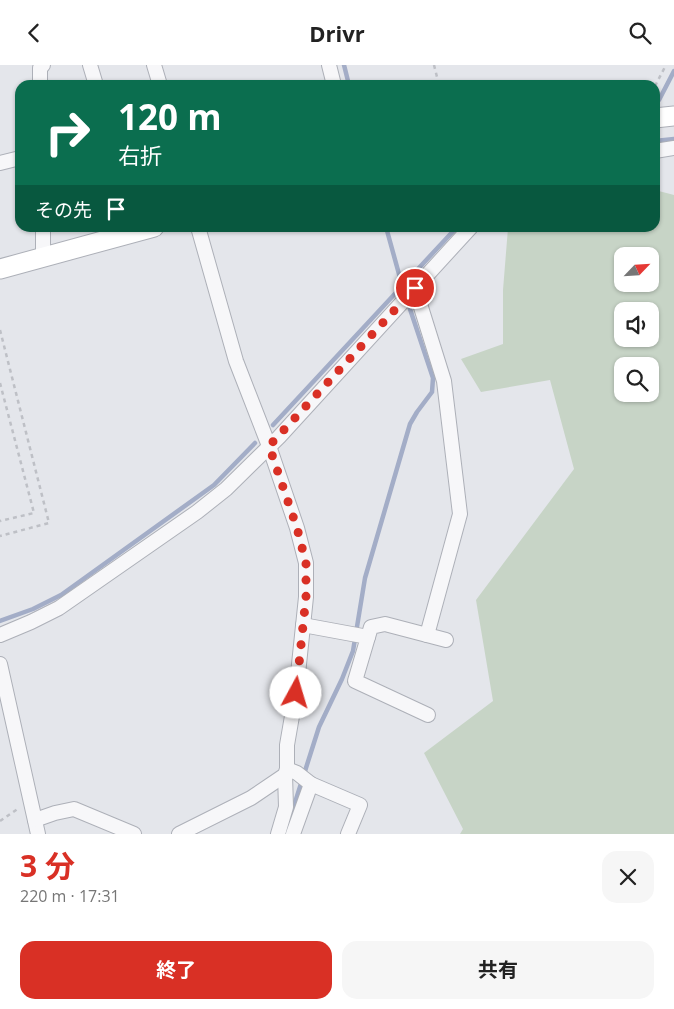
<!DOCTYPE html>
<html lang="ja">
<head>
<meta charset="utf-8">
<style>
  :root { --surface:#fff; --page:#f6f6f6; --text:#222; --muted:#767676; --accent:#d93025 }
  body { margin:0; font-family:"Open Sans","Noto Sans JP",sans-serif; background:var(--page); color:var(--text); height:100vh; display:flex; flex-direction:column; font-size:19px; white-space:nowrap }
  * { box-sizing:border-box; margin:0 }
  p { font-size:16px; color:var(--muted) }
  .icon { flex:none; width:28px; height:28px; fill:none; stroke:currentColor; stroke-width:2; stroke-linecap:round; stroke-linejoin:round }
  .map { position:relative; height:769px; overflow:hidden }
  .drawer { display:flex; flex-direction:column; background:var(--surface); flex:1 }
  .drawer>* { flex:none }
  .guide { position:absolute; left:15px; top:15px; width:645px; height:152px; border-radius:15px; box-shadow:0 1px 4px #0004; background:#0b6e4f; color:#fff; overflow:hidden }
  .needle { width:32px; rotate:65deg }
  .tools { position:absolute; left:614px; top:182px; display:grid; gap:10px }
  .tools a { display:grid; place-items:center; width:45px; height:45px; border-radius:10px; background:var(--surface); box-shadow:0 1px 4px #0004; font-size:25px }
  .pin { position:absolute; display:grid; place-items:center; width:42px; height:42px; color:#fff; margin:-21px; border:2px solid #fff; border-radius:50%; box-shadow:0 1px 5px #0007 }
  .me { position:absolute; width:55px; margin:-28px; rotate:6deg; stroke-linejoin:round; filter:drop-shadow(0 0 4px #0008) }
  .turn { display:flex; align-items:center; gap:18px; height:105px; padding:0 20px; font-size:22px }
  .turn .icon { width:65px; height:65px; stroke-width:2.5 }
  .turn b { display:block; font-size:35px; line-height:42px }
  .then { display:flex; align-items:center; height:48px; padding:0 20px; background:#0003; gap:10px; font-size:19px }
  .round { display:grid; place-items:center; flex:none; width:52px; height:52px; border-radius:15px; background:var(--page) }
  .summary { display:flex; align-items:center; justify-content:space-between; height:85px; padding:0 20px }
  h1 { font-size:30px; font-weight:700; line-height:38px; color:var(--accent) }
  .primary-button { display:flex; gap:10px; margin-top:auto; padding:10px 20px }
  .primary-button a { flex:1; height:58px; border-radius:15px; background:var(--accent); color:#fff; font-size:20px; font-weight:700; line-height:58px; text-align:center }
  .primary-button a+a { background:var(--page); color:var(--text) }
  header { display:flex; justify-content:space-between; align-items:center; height:65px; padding:0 20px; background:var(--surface); font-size:22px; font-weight:700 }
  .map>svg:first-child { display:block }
  .green { fill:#c7d4c6; fill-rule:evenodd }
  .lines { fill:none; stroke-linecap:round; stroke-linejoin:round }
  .stream { stroke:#a3adc7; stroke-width:4.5 }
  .minor-casing { stroke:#adb0b8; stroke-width:16 }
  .secondary-casing { stroke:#adb0b8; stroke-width:21 }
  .path { stroke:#bec0c6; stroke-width:2.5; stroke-dasharray:4 4; stroke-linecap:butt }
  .minor { stroke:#f7f7f9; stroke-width:14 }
  .secondary { stroke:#fff; stroke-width:19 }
  .route { stroke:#d93025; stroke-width:9; stroke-dasharray:0 16.2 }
</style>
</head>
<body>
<header><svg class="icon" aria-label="back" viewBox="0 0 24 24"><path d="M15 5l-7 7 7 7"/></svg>Drivr<svg class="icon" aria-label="search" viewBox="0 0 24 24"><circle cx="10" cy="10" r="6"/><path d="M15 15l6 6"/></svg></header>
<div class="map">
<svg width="674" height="769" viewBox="0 0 674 769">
  <rect width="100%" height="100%" fill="#e4e6eb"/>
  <path class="green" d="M 655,125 L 674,130 L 674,769 L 460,769 L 463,764 L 424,688 L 493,636 L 476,535 L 574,404 L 550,315 L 481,327 L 461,294 L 503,279 L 503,225 L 508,163 L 655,162 ZM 622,191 L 650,191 L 650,219 L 622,219 ZM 622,246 L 650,246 L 650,274 L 622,274 ZM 622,301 L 650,301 L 650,329 L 622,329 Z"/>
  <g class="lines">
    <g class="stream">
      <path d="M 344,0 L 349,20"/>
      <path d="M 655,37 L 659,35 L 674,6"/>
      <path d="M 655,76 L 674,74"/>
      <path d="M 273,360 L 457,162"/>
      <path d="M 0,556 L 33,544 L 61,530 L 214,420 L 255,378"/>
      <path d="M 285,769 L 319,662 L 342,614 L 353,586 L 365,513 L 410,359 L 417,347 L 432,327 L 433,313 L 402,220 L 386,162"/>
    </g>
    <g class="minor-casing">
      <g id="minor">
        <path d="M 90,0 L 96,20"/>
        <path d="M 154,0 L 160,20"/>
        <path d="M 329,0 L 334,20"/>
        <path d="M 40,20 L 40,3 L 43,0"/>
        <path d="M 655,86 L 674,83"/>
        <path d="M 0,98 L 20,93"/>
        <path d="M 43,162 L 43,192"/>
        <path d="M 415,223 L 444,316 L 460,449 L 427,570"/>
        <path d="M 303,560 L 368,572 L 355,616 L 428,650"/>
        <path d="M 0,570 L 31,557 L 59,543 L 197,447 L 226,424 L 279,372 L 471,162"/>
        <path d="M 368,572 L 371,562 L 385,559 L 446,575"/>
        <path d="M 0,599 L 38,769"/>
        <path d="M 287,704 L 297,708 L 311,719 L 293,769"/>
        <path d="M 311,719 L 360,740 L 348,769"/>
        <path d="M 35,755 L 55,748 L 74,744 L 134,769"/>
        <path d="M 179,769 L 251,733 L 285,710 L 287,704 L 287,680 L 296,628 L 306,532 L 306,498 L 297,463 L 269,381 L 236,296 L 198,162"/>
        <path d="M 278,769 L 286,742 L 285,710"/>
      </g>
    </g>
    <g class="secondary-casing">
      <g id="secondary">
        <path d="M 655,53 L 674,51"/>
        <path d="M 0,204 L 154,162"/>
      </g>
    </g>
    <g class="path">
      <path d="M 434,0 L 439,20"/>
      <path d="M 655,21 L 666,0"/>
      <path d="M 0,265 L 49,458 L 0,471"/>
      <path d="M 0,318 L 34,448 L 0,456"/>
      <path d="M 0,756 L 19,743"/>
    </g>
    <use href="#minor" class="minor"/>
    <use href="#secondary" class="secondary"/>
  </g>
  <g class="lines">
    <path class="route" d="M 296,628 L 306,532 L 306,498 L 297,463 L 269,381 L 415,223"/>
  </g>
</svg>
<div class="tools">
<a><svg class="needle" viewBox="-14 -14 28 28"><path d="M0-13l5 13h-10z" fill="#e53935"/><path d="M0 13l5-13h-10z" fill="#767676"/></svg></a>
<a><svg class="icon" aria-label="sound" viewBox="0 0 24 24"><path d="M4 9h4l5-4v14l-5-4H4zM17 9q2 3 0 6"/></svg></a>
<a><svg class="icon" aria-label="search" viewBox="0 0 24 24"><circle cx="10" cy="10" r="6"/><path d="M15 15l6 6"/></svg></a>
</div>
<div class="pin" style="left:415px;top:223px;background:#d93025"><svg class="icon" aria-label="arrive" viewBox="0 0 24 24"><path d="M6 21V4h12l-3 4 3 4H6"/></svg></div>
<svg class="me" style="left:296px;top:628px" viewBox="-20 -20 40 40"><circle r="19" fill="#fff"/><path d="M0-13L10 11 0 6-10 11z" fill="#d93025"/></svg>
<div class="guide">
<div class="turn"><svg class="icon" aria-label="right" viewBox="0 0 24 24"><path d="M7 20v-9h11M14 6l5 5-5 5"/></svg><div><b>120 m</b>右折</div></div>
<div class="then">その先<svg class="icon" aria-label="arrive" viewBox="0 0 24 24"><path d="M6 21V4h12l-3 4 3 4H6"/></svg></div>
</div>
</div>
<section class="drawer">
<div class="summary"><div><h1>3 分</h1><p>220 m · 17:31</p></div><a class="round"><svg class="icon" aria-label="close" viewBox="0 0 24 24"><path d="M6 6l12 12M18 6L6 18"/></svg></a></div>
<div class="primary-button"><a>終了</a><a>共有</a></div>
</section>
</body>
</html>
